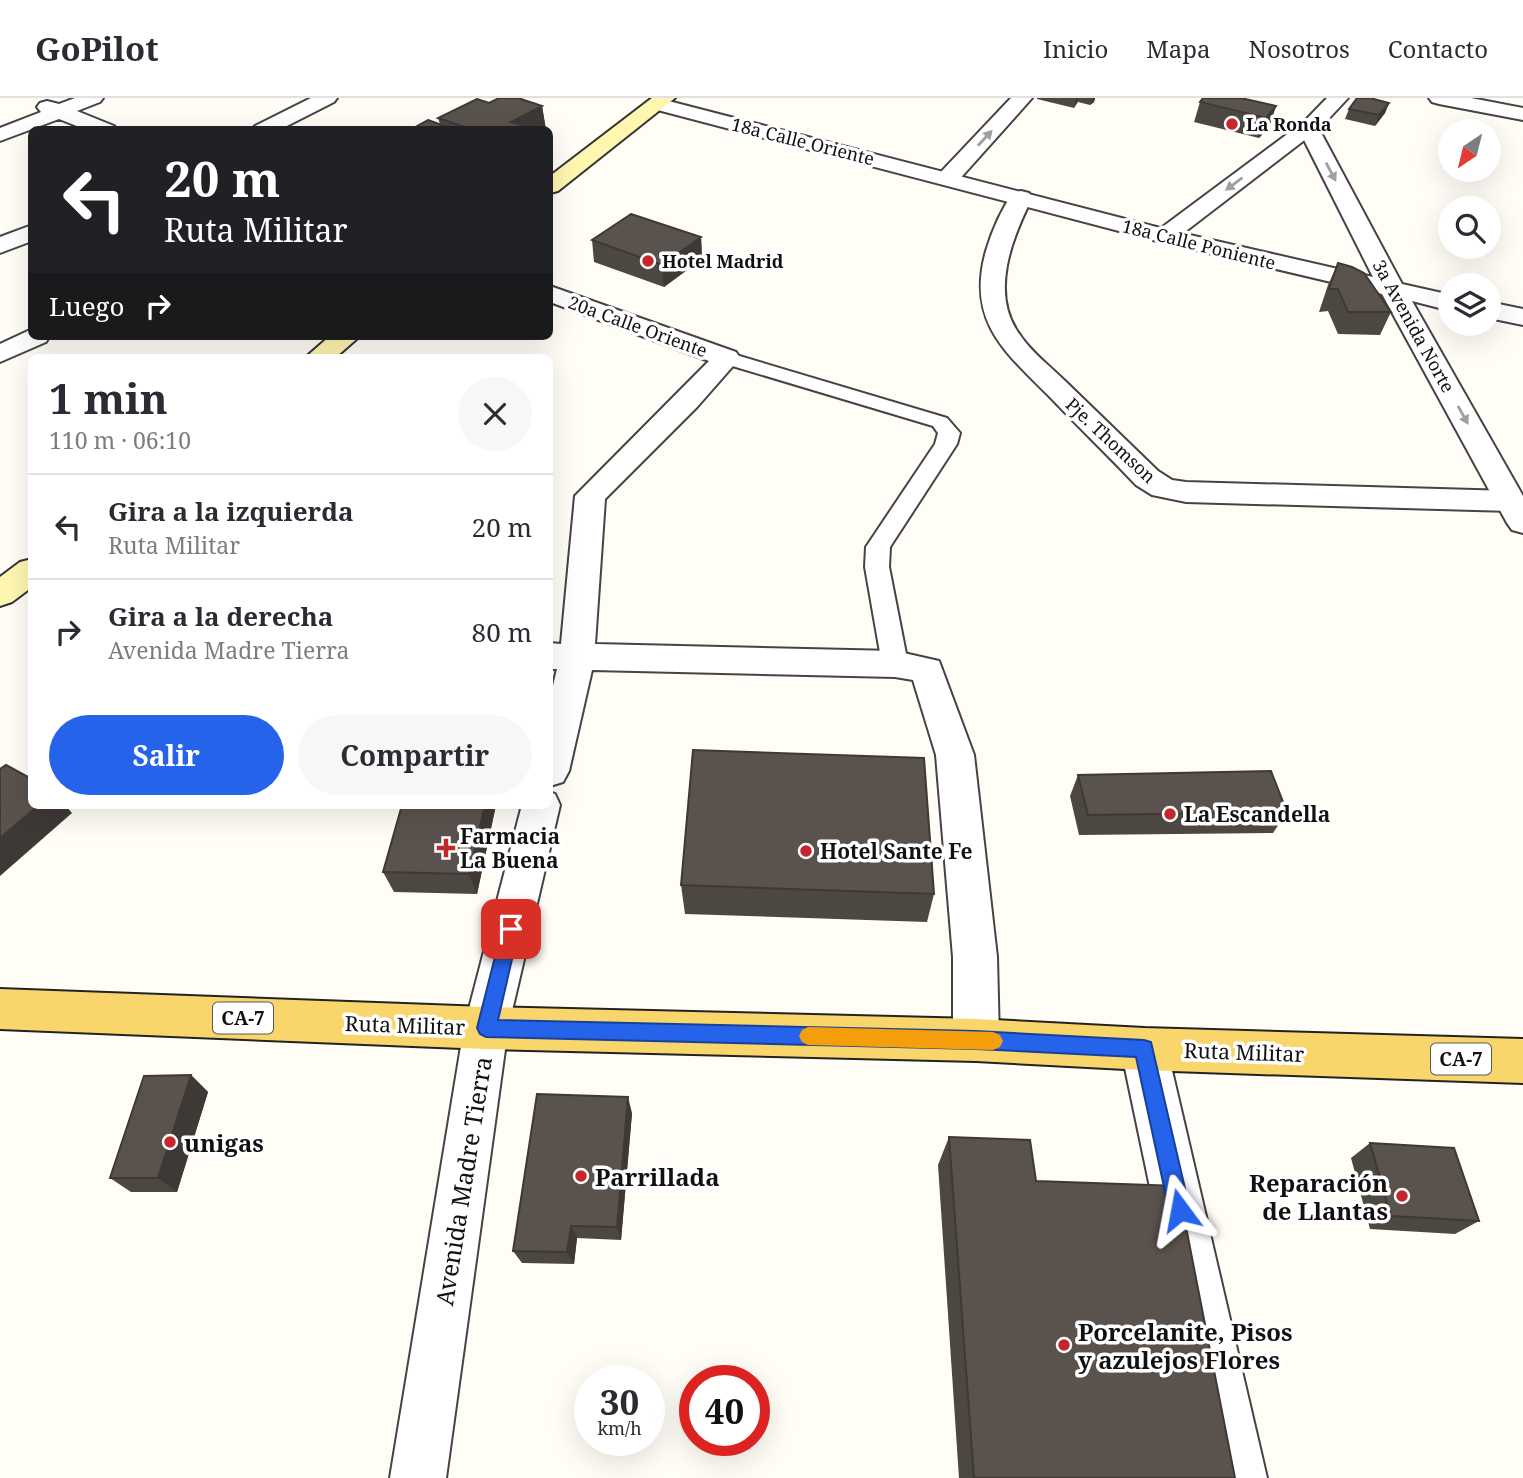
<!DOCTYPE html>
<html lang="es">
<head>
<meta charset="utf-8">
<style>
  :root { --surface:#fff; --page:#f7f7f7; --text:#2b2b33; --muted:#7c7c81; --line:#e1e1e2; --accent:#2563eb }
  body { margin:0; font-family:"Noto Serif",serif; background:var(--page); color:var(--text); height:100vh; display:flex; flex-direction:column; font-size:26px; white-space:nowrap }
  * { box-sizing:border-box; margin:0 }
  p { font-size:23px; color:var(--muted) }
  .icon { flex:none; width:38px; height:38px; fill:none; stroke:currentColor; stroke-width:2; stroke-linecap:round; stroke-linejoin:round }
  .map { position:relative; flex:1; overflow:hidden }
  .sheet { position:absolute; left:28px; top:256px; width:525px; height:455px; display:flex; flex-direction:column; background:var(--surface); border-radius:10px; box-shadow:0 7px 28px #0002 }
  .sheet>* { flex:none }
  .guide { position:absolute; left:28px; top:28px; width:525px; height:214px; border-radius:10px; box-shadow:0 7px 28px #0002; background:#202124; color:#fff; overflow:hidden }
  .needle { width:46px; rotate:215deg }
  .tools { position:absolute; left:1438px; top:21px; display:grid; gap:14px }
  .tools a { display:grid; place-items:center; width:63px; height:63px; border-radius:50%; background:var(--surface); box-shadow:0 7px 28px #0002; font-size:35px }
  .speed { position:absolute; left:574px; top:1267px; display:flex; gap:14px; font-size:35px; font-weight:700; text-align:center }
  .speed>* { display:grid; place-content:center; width:91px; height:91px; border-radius:50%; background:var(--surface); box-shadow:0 7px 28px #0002; line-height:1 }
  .speed small { font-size:18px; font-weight:400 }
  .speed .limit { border:10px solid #d22; background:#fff; color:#111 }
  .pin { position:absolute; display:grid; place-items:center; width:60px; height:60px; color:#fff; margin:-30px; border-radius:14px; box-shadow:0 4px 10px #0006 }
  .me { position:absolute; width:77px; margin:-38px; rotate:347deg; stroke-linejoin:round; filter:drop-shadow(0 0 5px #0008) }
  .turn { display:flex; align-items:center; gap:24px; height:147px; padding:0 21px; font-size:32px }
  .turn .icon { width:91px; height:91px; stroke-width:2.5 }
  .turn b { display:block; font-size:49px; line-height:60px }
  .then { display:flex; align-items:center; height:66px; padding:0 21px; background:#0003; gap:14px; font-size:26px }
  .round { display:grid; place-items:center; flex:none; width:74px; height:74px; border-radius:37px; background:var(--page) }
  .headline { display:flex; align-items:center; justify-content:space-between; height:119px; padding:0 21px }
  h1 { font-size:42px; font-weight:700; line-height:52px }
  .primary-button { display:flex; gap:14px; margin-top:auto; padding:14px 21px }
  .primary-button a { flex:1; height:80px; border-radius:42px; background:var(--accent); color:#fff; font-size:28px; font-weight:700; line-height:80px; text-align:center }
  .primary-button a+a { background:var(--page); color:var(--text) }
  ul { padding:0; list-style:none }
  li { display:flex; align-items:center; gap:21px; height:105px; padding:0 21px; border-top:2px solid var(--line) }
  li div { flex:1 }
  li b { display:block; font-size:26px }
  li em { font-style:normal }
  header { display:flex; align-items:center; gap:42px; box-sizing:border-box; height:98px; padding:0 35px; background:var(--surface); border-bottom:2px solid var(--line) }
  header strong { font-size:33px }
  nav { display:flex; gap:38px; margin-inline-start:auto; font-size:24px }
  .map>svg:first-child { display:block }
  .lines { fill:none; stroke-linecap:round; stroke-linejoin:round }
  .service-casing { stroke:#444; stroke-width:4 }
  .minor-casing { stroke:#444; stroke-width:4 }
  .tertiary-casing { stroke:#444; stroke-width:4 }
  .secondary-casing { stroke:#333; stroke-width:4 }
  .primary-casing { stroke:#222; stroke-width:4 }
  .service { fill:#fff; fill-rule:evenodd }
  .minor { fill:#fff; fill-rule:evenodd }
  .tertiary { fill:#fff; fill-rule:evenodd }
  .secondary { fill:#fff6b0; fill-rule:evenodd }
  .primary { fill:#f9d66b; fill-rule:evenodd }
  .wall { fill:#4d4742 }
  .shaded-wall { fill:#3f3936 }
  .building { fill:#5a524d; stroke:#3f3936; stroke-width:2 }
  .oneway { fill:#a0a0a0 }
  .route { fill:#2563eb; stroke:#184099; stroke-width:2 }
  .slow { fill:#f59e0b }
  .poi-dot { fill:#c4262e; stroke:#fff; stroke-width:2.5 }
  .labels { text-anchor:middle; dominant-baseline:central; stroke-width:7; stroke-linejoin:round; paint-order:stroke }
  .far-poi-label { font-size:18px; font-weight:bold; fill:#111; stroke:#fff; text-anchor:start }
  .far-street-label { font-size:18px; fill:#111; stroke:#fff }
  .shield { fill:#fff; stroke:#585858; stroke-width:2 }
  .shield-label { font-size:19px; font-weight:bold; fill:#111 }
  .poi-label { font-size:21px; font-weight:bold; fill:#111; stroke:#fff; text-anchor:start }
  .street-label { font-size:21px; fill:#111; stroke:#fff }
  .near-poi-label { font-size:24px; font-weight:bold; fill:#111; stroke:#fff; text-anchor:start }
  .near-street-label { font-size:24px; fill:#111; stroke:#fff }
</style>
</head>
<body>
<header>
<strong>GoPilot</strong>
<nav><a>Inicio</a><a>Mapa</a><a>Nosotros</a><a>Contacto</a></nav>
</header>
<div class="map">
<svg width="1523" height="1380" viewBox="0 0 1523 1380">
  <rect width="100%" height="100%" fill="#fffdf5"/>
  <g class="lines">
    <g class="service-casing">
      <path id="service" d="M 726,254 L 947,320 L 960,335 L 957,346 L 890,449 L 889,469 L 908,566 L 904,573 L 895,575 L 886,573 L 882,566 L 865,469 L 866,449 L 935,346 L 938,335 L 933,328 L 719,264 L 716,260 Z"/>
    </g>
    <g class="minor-casing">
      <g id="minor">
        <path d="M 75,0 L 103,0 L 100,4 L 77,13 L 114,28 L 117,32 L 87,32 L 59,21 L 0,43 L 0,30 L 41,14 L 37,9 L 40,5 L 47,3 L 59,6 Z"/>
        <path d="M 311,0 L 337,0 L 334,4 L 279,32 L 252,32 L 255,28 Z"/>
        <path d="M 1011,0 L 1032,0 L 956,85 L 940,85 L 937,80 L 940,75 Z"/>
        <path d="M 1429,0 L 1471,0 L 1523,10 L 1523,22 L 1439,6 L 1432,4 Z"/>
        <path d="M 1308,24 L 1315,26 L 1318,30 L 1315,34 L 1173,143 L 1157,143 L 1153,138 L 1157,133 L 1301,26 Z"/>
        <path d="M 1021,93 L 1029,95 L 1032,100 C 1012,140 989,196 1020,237 C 1032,255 1050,268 1065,283 C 1096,313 1127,343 1158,373 L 1172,382 L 1186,384 L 1511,393 L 1522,396 L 1523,408 L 1511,413 L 1186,404 L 1152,397 L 1136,387 C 1108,357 1078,329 1050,299 C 1005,254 966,223 986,153 C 992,133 1001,112 1013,95 Z"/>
        <path d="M 32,127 L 32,143 L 0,155 L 0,139 Z"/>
        <path d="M 550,188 L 736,254 L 740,260 L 697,309 L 605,401 L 595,546 L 895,553 L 939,563 L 974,657 L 997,859 L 999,942 L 992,957 L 976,963 L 960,957 L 953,942 L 953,859 L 936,657 L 913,582 L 895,579 L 592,572 L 569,673 L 563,684 L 550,688 L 550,600 L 557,571 L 550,571 L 550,545 L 561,546 L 575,398 L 709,263 L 550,204 Z"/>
        <path d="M 32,231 L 32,238 L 50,238 L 46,244 L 0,264 L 0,246 Z"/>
        <path d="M 550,694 L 555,696 L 560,707 L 508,930 L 446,1380 L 390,1380 L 464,930 L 522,707 L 550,707 Z"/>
      </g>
    </g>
    <g class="tertiary-casing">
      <g id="tertiary">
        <path d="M 657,0 L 1168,132 L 1373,179 L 1298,30 L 1327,0 L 1348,0 L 1319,31 L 1402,186 L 1451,197 L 1451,213 L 1412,203 L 1523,398 L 1523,435 L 1512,432 L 1507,425 L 1382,196 L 1157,143 L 650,10 L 647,6 L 650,2 Z"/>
        <path d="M 1489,204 L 1523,211 L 1523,227 L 1489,220 Z"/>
        <path d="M 1144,930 L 1160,936 L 1167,951 L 1267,1380 L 1211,1380 L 1121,951 L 1128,936 Z"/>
      </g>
    </g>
    <g class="secondary-casing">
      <g id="secondary">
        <path d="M 652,0 L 675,0 L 558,93 L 550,95 L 550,78 Z"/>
        <path d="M 330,238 L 360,238 L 336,259 L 306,259 Z"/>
        <path d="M 32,461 L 32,489 L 12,504 L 0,508 L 0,479 L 20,464 Z"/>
      </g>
    </g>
    <g class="primary-casing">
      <path id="primary" d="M 0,891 L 486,909 L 976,921 L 1144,930 L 1523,941 L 1523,985 L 1144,972 L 976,963 L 486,951 L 0,931 Z"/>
    </g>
    <use href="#service" class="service"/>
    <use href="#minor" class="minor"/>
    <use href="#tertiary" class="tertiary"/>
    <use href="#secondary" class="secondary"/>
    <use href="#primary" class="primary"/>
  </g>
  <g class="wall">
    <path d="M 1037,0 L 1095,0 L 1094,4 L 1090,7 L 1078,4 L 1074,10 L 1037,1 Z"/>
    <path d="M 1200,4 L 1276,8 L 1269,29 L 1259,40 L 1194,24 Z"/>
    <path d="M 489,5 L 542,8 L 546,32 L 410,32 L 440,26 L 438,20 Z"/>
    <path d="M 1389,5 L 1385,15 L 1375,28 L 1345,21 L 1349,11 Z"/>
    <path d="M 701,139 L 702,161 L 664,189 L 594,164 L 592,142 Z"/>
    <path d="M 1338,165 L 1391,214 L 1380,237 L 1338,236 L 1328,213 L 1319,214 L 1328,187 Z"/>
    <path d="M 1078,677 L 1287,714 L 1273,735 L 1079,737 L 1070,698 Z"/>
    <path d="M 496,707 L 477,796 L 394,794 L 383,774 Z"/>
    <path d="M 681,787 L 934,796 L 927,824 L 685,816 Z"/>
    <path d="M 191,977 L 208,994 L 177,1094 L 131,1094 L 110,1080 Z"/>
    <path d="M 632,1015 L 621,1142 L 577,1140 L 574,1166 L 522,1165 L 513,1153 Z"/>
    <path d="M 949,1039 L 1036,1083 L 1235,1380 L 959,1380 L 938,1067 Z"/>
    <path d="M 1370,1045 L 1479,1123 L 1455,1136 L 1370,1131 L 1351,1060 Z"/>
  </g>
  <g class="shaded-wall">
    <path d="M 1076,0 L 1079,0 L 1074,10 Z"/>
    <path d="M 1092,0 L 1095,0 L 1094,4 L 1090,7 Z"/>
    <path d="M 1389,5 L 1385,15 L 1375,28 L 1379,17 Z"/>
    <path d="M 542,8 L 546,32 L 512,32 L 511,24 Z"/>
    <path d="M 1276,8 L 1269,29 L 1259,40 L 1266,20 Z"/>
    <path d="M 701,139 L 702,161 L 664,189 L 662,167 Z"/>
    <path d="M 39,707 L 65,707 L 72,715 L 0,778 L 0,740 Z"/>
    <path d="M 485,707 L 496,707 L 477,796 L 469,776 Z"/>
    <path d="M 191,977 L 208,994 L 177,1094 L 158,1080 Z"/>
    <path d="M 628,999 L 632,1015 L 621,1142 L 617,1129 Z"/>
    <path d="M 571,1128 L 577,1140 L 574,1166 L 567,1154 Z"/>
  </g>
  <g class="building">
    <path d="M 499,0 L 518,0 L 542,8 L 511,24 L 533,31 L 473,32 L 438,20 L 477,1 L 489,5 Z"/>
    <path d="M 1203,0 L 1241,0 L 1276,8 L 1266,20 L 1200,4 Z"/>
    <path d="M 1357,0 L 1370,0 L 1389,5 L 1379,17 L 1349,11 Z"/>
    <path d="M 428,22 L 455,32 L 410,32 Z"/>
    <path d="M 631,116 L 701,139 L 662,167 L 592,142 Z"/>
    <path d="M 1338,165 L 1352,169 L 1364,175 L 1391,214 L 1348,214 L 1338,191 L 1329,191 Z"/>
    <path d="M 693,652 L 924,660 L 934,796 L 681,787 Z"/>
    <path d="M 6,667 L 32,681 L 32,707 L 39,707 L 0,740 L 0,671 Z"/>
    <path d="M 1271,673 L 1287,714 L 1088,717 L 1078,677 Z"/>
    <path d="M 402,707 L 485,707 L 469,776 L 383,774 Z"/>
    <path d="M 191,977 L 158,1080 L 110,1080 L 144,978 Z"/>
    <path d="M 537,996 L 628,999 L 617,1129 L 571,1128 L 567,1154 L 513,1153 Z"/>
    <path d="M 949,1039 L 1030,1042 L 1036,1083 L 1178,1088 L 1235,1380 L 974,1380 Z"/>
    <path d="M 1370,1045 L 1454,1050 L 1479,1123 L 1391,1118 Z"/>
  </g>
  <defs><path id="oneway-solid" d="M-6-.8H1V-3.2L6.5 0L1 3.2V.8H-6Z" transform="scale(1.75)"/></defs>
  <g class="oneway">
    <use href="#oneway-solid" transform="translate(985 40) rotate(-47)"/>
    <use href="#oneway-solid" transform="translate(1331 74) rotate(62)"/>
    <use href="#oneway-solid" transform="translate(1234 86) rotate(143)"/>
    <use href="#oneway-solid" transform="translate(1463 317) rotate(61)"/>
  </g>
  <path class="route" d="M 511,823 L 517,825 L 519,831 L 498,922 L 976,933 L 1144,942 L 1151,944 L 1190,1112 L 1187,1119 L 1180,1122 L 1172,1119 L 1169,1112 L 1136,959 L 976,951 L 486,939 L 480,936 L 477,930 L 502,831 L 504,825 Z"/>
  <path class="slow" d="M 808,929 L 993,934 L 1000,937 L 1003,943 L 1000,949 L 993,952 L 808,947 L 802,944 L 799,938 L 802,932 Z"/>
  <g class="poi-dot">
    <circle cx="1232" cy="26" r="7"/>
    <circle cx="648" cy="163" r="7"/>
    <circle cx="1170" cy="716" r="7"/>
    <path d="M442.5 739.5h7v7h7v7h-7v7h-7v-7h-7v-7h7z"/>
    <circle cx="806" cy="753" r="7"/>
    <circle cx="170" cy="1044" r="7"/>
    <circle cx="581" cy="1078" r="7"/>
    <circle cx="1402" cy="1098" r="7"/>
    <circle cx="1064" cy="1247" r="7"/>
  </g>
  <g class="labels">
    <g class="far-poi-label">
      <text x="1246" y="26">La Ronda</text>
      <text x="662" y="163">Hotel Madrid</text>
    </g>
    <g class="far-street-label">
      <text transform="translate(803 43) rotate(14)">18a Calle Oriente</text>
      <text transform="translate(1199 146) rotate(14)">18a Calle Poniente</text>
      <text transform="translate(638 228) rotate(20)">20a Calle Oriente</text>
      <text transform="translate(1414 228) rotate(61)">3a Avenida Norte</text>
      <text transform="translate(1111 342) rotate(43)">Pje. Thomson</text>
    </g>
    <g class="shield">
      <rect x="213" y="904.5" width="60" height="31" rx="5"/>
      <rect x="1431" y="945.5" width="60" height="31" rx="5"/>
    </g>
    <g class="shield-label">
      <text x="243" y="920">CA-7</text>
      <text x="1461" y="961">CA-7</text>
    </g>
    <g class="poi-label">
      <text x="1184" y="716">La Escandella</text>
      <text x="460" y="738">Farmacia<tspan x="460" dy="24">La Buena</tspan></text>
      <text x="820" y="753">Hotel Sante Fe</text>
    </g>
    <g class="street-label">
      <text transform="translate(405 927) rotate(2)">Ruta Militar</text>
      <text transform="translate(1244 954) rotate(2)">Ruta Militar</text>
    </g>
    <g class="near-poi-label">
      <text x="184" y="1044">unigas</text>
      <text x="595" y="1078">Parrillada</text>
      <text x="1388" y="1084" text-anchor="end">Reparación<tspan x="1388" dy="28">de Llantas</tspan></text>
      <text x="1078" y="1233">Porcelanite, Pisos<tspan x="1078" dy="28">y azulejos Flores</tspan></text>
    </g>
    <g class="near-street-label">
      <text transform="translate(463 1083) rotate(-81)">Avenida Madre Tierra</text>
    </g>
  </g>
</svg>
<div class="tools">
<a><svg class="needle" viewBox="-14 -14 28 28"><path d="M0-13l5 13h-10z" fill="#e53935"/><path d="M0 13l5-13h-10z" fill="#7c7c81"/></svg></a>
<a><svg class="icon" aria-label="search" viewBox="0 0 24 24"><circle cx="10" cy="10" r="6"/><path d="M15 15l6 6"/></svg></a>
<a><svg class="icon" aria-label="layers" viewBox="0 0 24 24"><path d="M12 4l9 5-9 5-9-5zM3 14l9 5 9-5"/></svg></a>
</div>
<div class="speed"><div>30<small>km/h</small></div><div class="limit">40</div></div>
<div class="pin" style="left:511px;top:831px;background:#d93025"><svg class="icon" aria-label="arrive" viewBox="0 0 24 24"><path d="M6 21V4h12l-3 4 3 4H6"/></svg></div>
<svg class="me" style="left:1180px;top:1112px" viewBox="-20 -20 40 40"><path d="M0-17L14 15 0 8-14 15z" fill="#2563eb" stroke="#fff" stroke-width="4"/></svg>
<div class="guide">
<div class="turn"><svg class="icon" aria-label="left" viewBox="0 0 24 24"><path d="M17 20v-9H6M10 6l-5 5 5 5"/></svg><div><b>20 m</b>Ruta Militar</div></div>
<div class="then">Luego<svg class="icon" aria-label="right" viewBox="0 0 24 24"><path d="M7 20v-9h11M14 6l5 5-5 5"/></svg></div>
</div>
<section class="sheet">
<div class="headline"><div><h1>1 min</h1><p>110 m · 06:10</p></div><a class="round"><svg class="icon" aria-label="close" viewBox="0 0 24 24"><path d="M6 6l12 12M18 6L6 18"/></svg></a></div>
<ul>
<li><svg class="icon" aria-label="left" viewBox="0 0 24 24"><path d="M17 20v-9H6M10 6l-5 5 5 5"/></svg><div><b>Gira a la izquierda</b><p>Ruta Militar</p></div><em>20 m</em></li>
<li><svg class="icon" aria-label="right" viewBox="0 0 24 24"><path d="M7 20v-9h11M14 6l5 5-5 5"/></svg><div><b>Gira a la derecha</b><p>Avenida Madre Tierra</p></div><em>80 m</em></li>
</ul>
<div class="primary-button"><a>Salir</a><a>Compartir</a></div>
</section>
</div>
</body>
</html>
